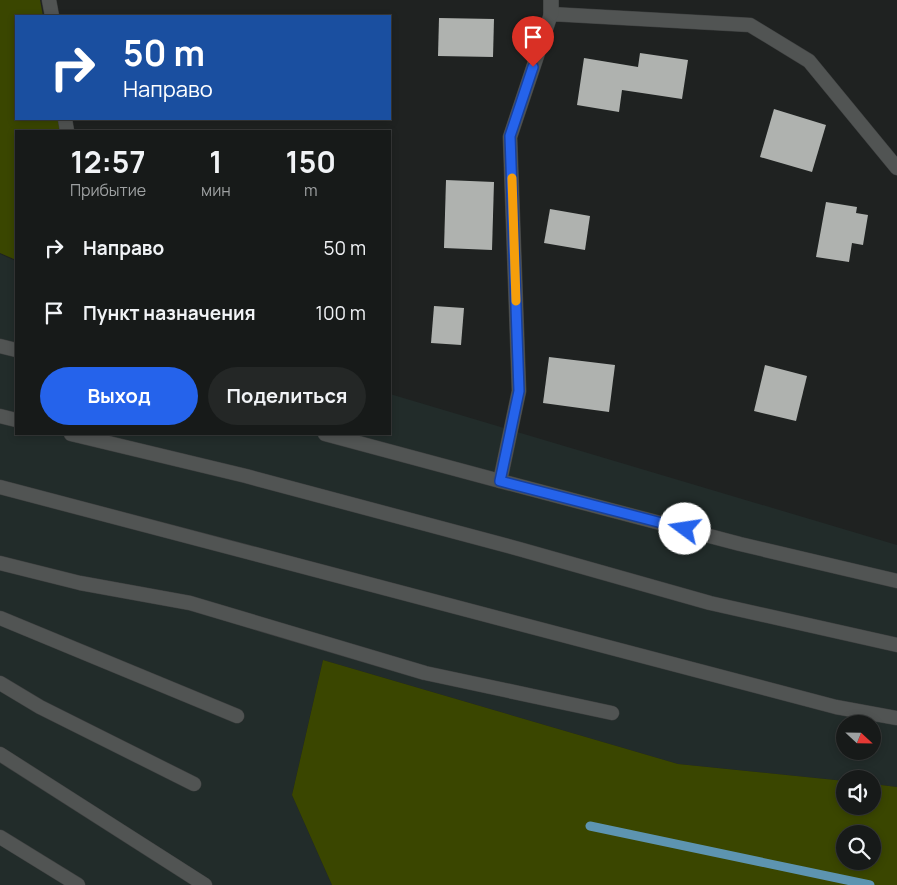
<!DOCTYPE html>
<html lang="ru">
<head>
<meta charset="utf-8">
<style>
  :root { --surface:#171a19; --page:#242726; --text:#f1f3f6; --muted:#9ea1a2; --line:#363838; --accent:#2563eb }
  body { margin:0; font-family:Manrope,sans-serif; background:var(--page); color:var(--text); height:100vh; display:flex; flex-direction:column; font-size:19px; white-space:nowrap }
  * { box-sizing:border-box; margin:0 }
  p { font-size:16px; color:var(--muted) }
  .icon { flex:none; width:28px; height:28px; fill:none; stroke:currentColor; stroke-width:2; stroke-linecap:round; stroke-linejoin:round }
  .map { position:relative; flex:1; overflow:hidden }
  .side { position:absolute; left:15px; top:130px; width:376px; height:305px; display:flex; flex-direction:column; background:var(--surface); border-radius:0px; box-shadow:0 2px 8px #0003,0 0 0 1px var(--line) }
  .side>* { flex:none }
  .top-card { position:absolute; left:15px; top:15px; width:376px; height:105px; border-radius:0px; box-shadow:0 2px 8px #0003,0 0 0 1px var(--line); background:#1a4fa0; color:#fff; overflow:hidden }
  .needle { width:32px; rotate:112deg }
  .controls { position:absolute; left:836px; top:715px; display:grid; gap:10px }
  .controls a { display:grid; place-items:center; width:45px; height:45px; border-radius:50%; background:var(--surface); box-shadow:0 2px 8px #0003,0 0 0 1px var(--line); font-size:25px }
  .pin { position:absolute; display:grid; place-items:center; width:42px; height:42px; color:#fff; margin:-51px -21px; border-radius:50% 50% 50% 0; rotate:-45deg; box-shadow:0 0 5px #0007 }
  .pin .icon { rotate:45deg }
  .me { position:absolute; width:55px; margin:-28px; rotate:284deg; stroke-linejoin:round; filter:drop-shadow(0 0 4px #0008) }
  .turn { display:flex; align-items:center; gap:18px; height:105px; padding:0 25px; font-size:22px }
  .turn .icon { width:65px; height:65px; stroke-width:2.5 }
  .turn b { display:block; font-size:35px; line-height:42px }
  .eta { display:flex; justify-content:space-evenly; align-items:center; height:85px; text-align:center }
  .eta b { font-size:30px; font-weight:700; line-height:35px }
  .cta { display:flex; gap:10px; margin-top:auto; padding:10px 25px }
  .cta a { flex:1; height:58px; border-radius:30px; background:var(--accent); color:#fff; font-size:20px; font-weight:700; line-height:58px; text-align:center }
  .cta a+a { background:var(--page); color:var(--text) }
  ul { padding:0; list-style:none }
  li { display:flex; align-items:center; gap:15px; height:65px; padding:0 25px }
  li div { flex:1 }
  li b { display:block; font-size:19px }
  li em { font-style:normal }
  .map>svg:first-child { display:block }
  .built { fill:#222c2a; fill-rule:evenodd }
  .green { fill:#3a4600; fill-rule:evenodd }
  .lines { fill:none; stroke-linecap:round; stroke-linejoin:round }
  .stream { stroke:#5d94b0; stroke-width:9 }
  .building { fill:#afb2af }
  .lane-casing { stroke:#3d3f3f; stroke-width:15 }
  .street-casing { stroke:#3d3f3f; stroke-width:16 }
  .lane { stroke:#515453; stroke-width:14 }
  .street { stroke:#515453; stroke-width:15 }
  .route-casing { stroke:#184099; stroke-width:12 }
  .route { stroke:#2563eb; stroke-width:9 }
  .slow { stroke:#f59e0b; stroke-width:9 }
</style>
</head>
<body>
<div class="map">
<svg width="897" height="885" viewBox="0 0 897 885">
  <rect width="100%" height="100%" fill="#1f2221"/>
  <path class="built" d="M 0,254 L 16,261 L 16,434 L 390,434 L 390,394 L 897,545 L 897,787 L 873,784 L 872,779 L 845,779 L 845,781 L 678,764 L 323,660 L 292,795 L 332,885 L 0,885 ZM 845,724 L 872,724 L 872,751 L 845,751 Z"/>
  <g class="green">
    <path d="M 0,0 L 40,0 L 43,16 L 16,16 L 16,119 L 61,119 L 63,131 L 16,131 L 16,260 L 0,253 Z"/>
    <path d="M 323,660 L 678,764 L 845,781 L 845,806 L 872,806 L 873,784 L 897,787 L 897,885 L 332,885 L 292,795 ZM 845,834 L 872,834 L 872,861 L 845,861 Z"/>
  </g>
  <g class="lines">
    <path class="stream" d="M 590,826 L 870,885"/>
  </g>
  <g class="building">
    <path d="M 439,18 L 494,19 L 493,57 L 438,56 Z"/>
    <path d="M 640,53 L 688,60 L 682,99 L 622,90 L 619,112 L 577,105 L 584,58 L 638,67 Z"/>
    <path d="M 774,109 L 826,125 L 812,172 L 760,157 Z"/>
    <path d="M 446,180 L 494,182 L 492,250 L 444,248 Z"/>
    <path d="M 826,202 L 857,207 L 856,213 L 868,215 L 863,245 L 852,243 L 849,262 L 816,257 Z"/>
    <path d="M 550,209 L 590,216 L 585,250 L 544,243 Z"/>
    <path d="M 434,306 L 464,308 L 461,345 L 431,343 Z"/>
    <path d="M 549,357 L 615,365 L 609,412 L 543,403 Z"/>
    <path d="M 765,365 L 807,376 L 796,421 L 754,411 Z"/>
  </g>
  <g class="lines">
    <g class="lane-casing">
      <g id="lane">
        <path d="M 49,0 L 52,16"/>
        <path d="M 65,119 L 67,131"/>
        <path d="M 0,346 L 16,350"/>
        <path d="M 0,416 L 16,420"/>
        <path d="M 71,434 L 246,476 L 519,549 L 710,603 L 897,645"/>
        <path d="M 325,434 L 500,481 L 519,391 L 510,137 L 551,14 L 750,25 L 809,61 L 897,168"/>
        <path d="M 500,481 L 740,544 L 897,581"/>
        <path d="M 0,487 L 836,707 L 897,718"/>
        <path d="M 0,563 L 80,583 L 190,603 L 425,673 L 612,713"/>
        <path d="M 0,618 L 237,716"/>
        <path d="M 0,683 L 40,707 L 194,784"/>
        <path d="M 0,754 L 205,885"/>
        <path d="M 0,837 L 78,885"/>
      </g>
    </g>
    <g class="street-casing">
      <path id="street" d="M 551,0 L 551,14"/>
    </g>
    <use href="#lane" class="lane"/>
    <use href="#street" class="street"/>
  </g>
  <g class="lines">
    <g class="route-casing">
      <path id="route" d="M 533,67 L 510,136 L 519,391 L 500,481 L 685,529"/>
    </g>
    <use href="#route" class="route"/>
    <path class="slow" d="M 512,178 L 516,301"/>
  </g>
</svg>
<div class="controls">
<a><svg class="needle" viewBox="-14 -14 28 28"><path d="M0-13l5 13h-10z" fill="#e53935"/><path d="M0 13l5-13h-10z" fill="#9ea1a2"/></svg></a>
<a><svg class="icon" aria-label="sound" viewBox="0 0 24 24"><path d="M4 9h4l5-4v14l-5-4H4zM17 9q2 3 0 6"/></svg></a>
<a><svg class="icon" aria-label="search" viewBox="0 0 24 24"><circle cx="10" cy="10" r="6"/><path d="M15 15l6 6"/></svg></a>
</div>
<div class="pin" style="left:533px;top:67px;background:#d93025"><svg class="icon" aria-label="arrive" viewBox="0 0 24 24"><path d="M6 21V4h12l-3 4 3 4H6"/></svg></div>
<svg class="me" style="left:685px;top:529px" viewBox="-20 -20 40 40"><circle r="19" fill="#fff"/><path d="M0-13L10 11 0 6-10 11z" fill="#2563eb"/></svg>
<div class="top-card">
<div class="turn"><svg class="icon" aria-label="right" viewBox="0 0 24 24"><path d="M7 20v-9h11M14 6l5 5-5 5"/></svg><div><b>50 m</b>Направо</div></div>
</div>
<section class="side">
<div class="eta">
<div><b>12:57</b><p>Прибытие</p></div>
<div><b>1</b><p>мин</p></div>
<div><b>150</b><p>m</p></div>
</div>
<ul>
<li><svg class="icon" aria-label="right" viewBox="0 0 24 24"><path d="M7 20v-9h11M14 6l5 5-5 5"/></svg><div><b>Направо</b></div><em>50 m</em></li>
<li><svg class="icon" aria-label="arrive" viewBox="0 0 24 24"><path d="M6 21V4h12l-3 4 3 4H6"/></svg><div><b>Пункт назначения</b></div><em>100 m</em></li>
</ul>
<div class="cta"><a>Выход</a><a>Поделиться</a></div>
</section>
</div>
</body>
</html>
